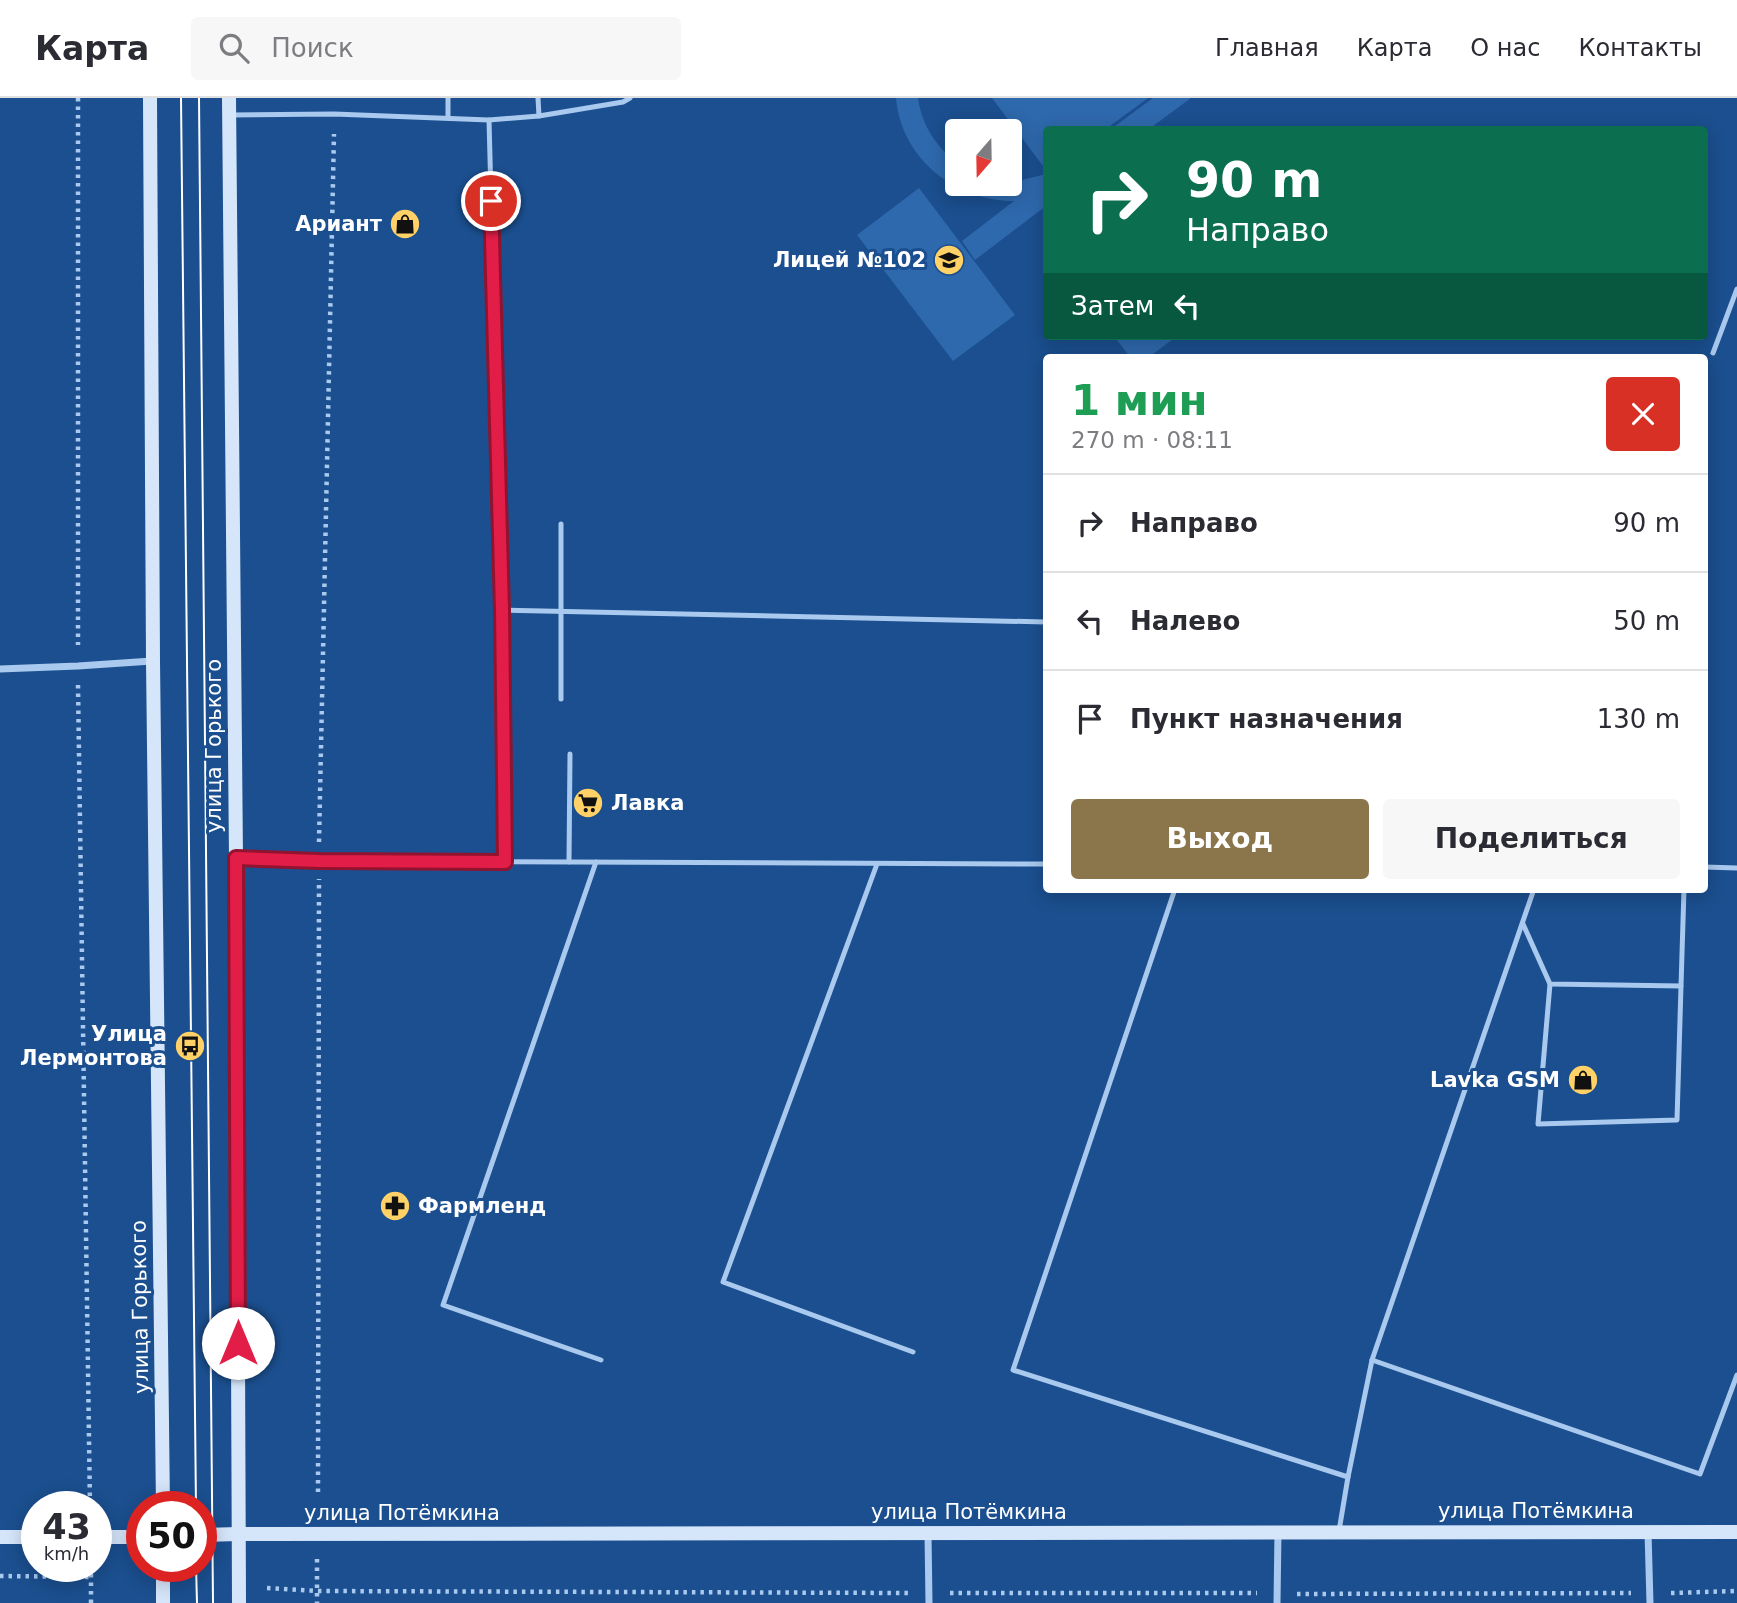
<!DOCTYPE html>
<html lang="ru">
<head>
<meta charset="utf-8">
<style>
  :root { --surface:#fff; --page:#f7f7f7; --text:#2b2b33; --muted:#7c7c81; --line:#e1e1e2; --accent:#8a764a }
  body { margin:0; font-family:"DejaVu Sans",sans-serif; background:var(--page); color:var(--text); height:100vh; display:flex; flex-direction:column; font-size:26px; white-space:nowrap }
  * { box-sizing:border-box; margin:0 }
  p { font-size:23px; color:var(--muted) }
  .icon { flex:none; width:38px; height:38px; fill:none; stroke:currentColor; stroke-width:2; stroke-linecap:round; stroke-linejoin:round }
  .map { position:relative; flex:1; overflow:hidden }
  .side { position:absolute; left:1043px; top:256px; width:665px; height:539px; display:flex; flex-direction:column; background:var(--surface); border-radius:7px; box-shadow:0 4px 18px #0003 }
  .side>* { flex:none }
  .banner { position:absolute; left:1043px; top:28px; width:665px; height:214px; border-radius:7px; box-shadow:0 4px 18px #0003; background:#0b6e4f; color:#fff; overflow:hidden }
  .needle { width:46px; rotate:200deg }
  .buttons { position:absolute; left:945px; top:21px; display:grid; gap:14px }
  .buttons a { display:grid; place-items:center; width:77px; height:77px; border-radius:7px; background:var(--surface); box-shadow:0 4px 18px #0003; font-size:35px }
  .speed { position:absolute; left:21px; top:1393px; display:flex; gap:14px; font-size:35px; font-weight:700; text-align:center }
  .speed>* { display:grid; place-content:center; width:91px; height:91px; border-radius:50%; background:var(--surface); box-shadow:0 4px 18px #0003; line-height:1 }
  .speed small { font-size:18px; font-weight:400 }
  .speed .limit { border:10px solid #d22; background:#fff; color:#111 }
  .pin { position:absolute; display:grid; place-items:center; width:60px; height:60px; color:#fff; margin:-30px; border:4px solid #fff; border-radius:50%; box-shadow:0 2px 7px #0007 }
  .me { position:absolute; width:77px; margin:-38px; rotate:0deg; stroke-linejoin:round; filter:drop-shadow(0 0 5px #0008) }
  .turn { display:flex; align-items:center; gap:24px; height:147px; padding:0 28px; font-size:32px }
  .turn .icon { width:91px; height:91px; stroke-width:2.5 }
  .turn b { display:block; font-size:49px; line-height:60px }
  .then { display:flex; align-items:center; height:66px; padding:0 28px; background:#0003; gap:14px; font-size:26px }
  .round { display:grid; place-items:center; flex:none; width:74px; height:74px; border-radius:7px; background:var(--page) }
  .headline { display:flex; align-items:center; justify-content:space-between; height:119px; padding:0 28px }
  h1 { font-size:42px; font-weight:600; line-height:52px; color:#1e9e55 }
  .action { display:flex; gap:14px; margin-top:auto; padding:14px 28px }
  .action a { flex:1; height:80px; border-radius:7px; background:var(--accent); color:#fff; font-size:28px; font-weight:600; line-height:80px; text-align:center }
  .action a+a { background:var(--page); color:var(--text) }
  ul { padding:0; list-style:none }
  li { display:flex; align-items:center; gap:21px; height:98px; padding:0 28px; border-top:2px solid var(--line) }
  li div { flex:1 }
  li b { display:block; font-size:26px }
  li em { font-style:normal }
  header { display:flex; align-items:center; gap:42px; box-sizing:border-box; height:98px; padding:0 35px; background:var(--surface); border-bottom:2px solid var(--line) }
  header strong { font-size:33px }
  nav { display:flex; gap:38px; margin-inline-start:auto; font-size:24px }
  .search { width:490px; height:63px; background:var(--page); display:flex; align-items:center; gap:18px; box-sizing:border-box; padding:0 24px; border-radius:7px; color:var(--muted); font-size:26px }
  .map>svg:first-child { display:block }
  .green { fill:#2e69ad }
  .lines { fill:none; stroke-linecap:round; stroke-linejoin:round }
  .path { stroke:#a9c9ee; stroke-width:4.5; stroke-dasharray:3.5 5; stroke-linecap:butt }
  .lane { stroke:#a9c9ee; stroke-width:5 }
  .street { stroke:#a9c9ee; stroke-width:7 }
  .secondary { stroke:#d6e6fa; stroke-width:14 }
  .tram { stroke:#fff; stroke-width:2 }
  .route-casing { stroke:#92132f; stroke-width:18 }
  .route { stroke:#e11d48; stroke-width:12 }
  .labels { text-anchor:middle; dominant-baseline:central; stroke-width:6; stroke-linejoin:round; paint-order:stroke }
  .poi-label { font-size:21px; font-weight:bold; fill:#fff; stroke:#1b4f8f; text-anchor:end }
  .street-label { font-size:21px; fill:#fff; stroke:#1b4f8f }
</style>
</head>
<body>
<header>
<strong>Карта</strong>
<div class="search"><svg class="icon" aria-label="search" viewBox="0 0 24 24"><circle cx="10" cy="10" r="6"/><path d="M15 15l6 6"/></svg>Поиск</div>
<nav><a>Главная</a><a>Карта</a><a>О нас</a><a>Контакты</a></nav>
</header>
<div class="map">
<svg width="1737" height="1505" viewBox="0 0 1737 1505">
  <rect width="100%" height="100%" fill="#1b4f8f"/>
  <g class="green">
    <path d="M 896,0 L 918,0 C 922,28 936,48 957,65 L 957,86 L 1010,86 L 1010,83 L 1022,82 L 1046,76 L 1046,108 L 975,162 L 962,143 L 1014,103 C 956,103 901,61 896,0 Z"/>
    <path d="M 992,0 L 1148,0 L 1106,31 L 1046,32 L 1046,72 Z"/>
    <path d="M 1153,0 L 1191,0 L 1149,31 L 1111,31 Z"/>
    <path d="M 919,90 L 1015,217 L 953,263 L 857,137 Z"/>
    <path d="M 1114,238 L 1177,238 L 1149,259 L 1130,259 Z"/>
  </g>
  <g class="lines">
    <g class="path">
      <path d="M 78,0 L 78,547"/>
      <path d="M 78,587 L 90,1409"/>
      <path d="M 319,744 L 334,36"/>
      <path d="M 318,1394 L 319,781"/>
      <path d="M 317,1461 L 317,1505"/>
      <path d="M 0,1478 L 92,1479"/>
      <path d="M 267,1490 L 317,1493 L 910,1495"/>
      <path d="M 950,1495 L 1257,1495"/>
      <path d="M 1671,1495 L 1737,1493"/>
      <path d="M 1297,1496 L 1631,1495"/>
      <path d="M 91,1505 L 91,1468"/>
    </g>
    <g class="lane">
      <path d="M 448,0 L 448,20"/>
      <path d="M 538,0 L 539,18"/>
      <path d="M 230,17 L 334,16 L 489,22 L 539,18 L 623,4 L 630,0"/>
      <path d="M 489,22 L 502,512 L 505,764"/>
      <path d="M 1713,255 L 1737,191"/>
      <path d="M 502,512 L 1046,524"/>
      <path d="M 561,601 L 561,426"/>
      <path d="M 239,760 L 319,763 L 1046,766"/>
      <path d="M 569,764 L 570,656"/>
      <path d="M 596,764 L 443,1207 L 601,1262"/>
      <path d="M 877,766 L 723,1184 L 913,1254"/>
      <path d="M 1704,769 L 1737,770"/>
      <path d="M 1175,791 L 1013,1272 L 1348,1379"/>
      <path d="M 1523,826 L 1550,886 L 1681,888 L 1684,791"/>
      <path d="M 1550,886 L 1538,1026 L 1677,1022 L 1681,888"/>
      <path d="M 1372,1262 L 1700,1376 L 1737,1277"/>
      <path d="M 1339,1433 L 1348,1379 L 1372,1262 L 1534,791"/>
    </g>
    <g class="street">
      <path d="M 0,571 L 78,568 L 152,563"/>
      <path d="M 1648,1434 L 1650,1505"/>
      <path d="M 928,1436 L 929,1505"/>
      <path d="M 1277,1505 L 1278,1434"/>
    </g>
    <g class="secondary">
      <path d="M 150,0 L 153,563 L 163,1409"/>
      <path d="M 229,0 L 236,760 L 239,1505"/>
      <path d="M 201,1437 L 239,1436 L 1737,1434"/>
      <path d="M 0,1439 L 37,1439"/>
      <path d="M 96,1439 L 142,1439"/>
      <path d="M 163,1505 L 163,1468"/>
    </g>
    <g class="tram">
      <path d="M 181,0 L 196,1409"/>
      <path d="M 199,0 L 213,1505"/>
      <path d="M 196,1468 L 197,1505"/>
    </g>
  </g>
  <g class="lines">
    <g class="route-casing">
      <path id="route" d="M 238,1245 L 236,760 L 319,763 L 505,764 L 502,512 L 491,103"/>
    </g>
    <use href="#route" class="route"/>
  </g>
  <defs>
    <g id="shop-disc" transform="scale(1.575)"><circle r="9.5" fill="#ffd166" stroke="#1b4f8f"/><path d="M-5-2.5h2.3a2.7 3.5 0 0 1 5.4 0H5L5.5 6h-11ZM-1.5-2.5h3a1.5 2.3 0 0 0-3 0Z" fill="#111"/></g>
    <g id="school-disc" transform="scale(1.575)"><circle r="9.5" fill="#ffd166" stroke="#1b4f8f"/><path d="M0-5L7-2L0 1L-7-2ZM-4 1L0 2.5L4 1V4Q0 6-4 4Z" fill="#111"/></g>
    <g id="supermarket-disc" transform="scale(1.575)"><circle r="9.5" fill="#ffd166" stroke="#1b4f8f"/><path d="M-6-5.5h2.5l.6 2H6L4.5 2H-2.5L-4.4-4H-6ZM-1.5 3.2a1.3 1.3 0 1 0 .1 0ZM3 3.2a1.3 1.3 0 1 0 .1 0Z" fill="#111"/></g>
    <g id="bus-disc" transform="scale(1.575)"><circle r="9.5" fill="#ffd166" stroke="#1b4f8f"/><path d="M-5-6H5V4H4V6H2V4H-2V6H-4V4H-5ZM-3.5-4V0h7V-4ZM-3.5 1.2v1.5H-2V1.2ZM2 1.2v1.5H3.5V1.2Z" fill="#111"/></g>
    <g id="pharmacy-disc" transform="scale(1.575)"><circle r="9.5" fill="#ffd166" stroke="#1b4f8f"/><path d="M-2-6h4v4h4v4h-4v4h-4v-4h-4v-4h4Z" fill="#111"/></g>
  </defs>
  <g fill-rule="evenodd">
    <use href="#shop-disc" x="405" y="126"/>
    <use href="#school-disc" x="949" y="162"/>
    <use href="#supermarket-disc" x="588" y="705"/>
    <use href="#bus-disc" x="190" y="948"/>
    <use href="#shop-disc" x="1583" y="982"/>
    <use href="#pharmacy-disc" x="395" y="1108"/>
  </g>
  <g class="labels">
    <g class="poi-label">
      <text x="382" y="126">Ариант</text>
      <text x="926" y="162">Лицей №102</text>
      <text x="611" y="705" text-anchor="start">Лавка</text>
      <text x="167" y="936">Улица<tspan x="167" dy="24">Лермонтова</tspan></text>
      <text x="1560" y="982">Lavka GSM</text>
      <text x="418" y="1108" text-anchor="start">Фармленд</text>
    </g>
    <g class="street-label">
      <text transform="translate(214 648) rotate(-90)">улица Горького</text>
      <text transform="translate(140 1209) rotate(-91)">улица Горького</text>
      <text x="1536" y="1413">улица Потёмкина</text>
      <text x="969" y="1414">улица Потёмкина</text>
      <text x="402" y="1415">улица Потёмкина</text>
    </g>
  </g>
</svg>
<div class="buttons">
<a><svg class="needle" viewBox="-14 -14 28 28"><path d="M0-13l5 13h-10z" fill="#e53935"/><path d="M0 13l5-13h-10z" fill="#7c7c81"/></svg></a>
</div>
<div class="speed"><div>43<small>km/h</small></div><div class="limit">50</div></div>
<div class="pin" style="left:491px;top:103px;background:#d93025"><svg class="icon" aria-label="arrive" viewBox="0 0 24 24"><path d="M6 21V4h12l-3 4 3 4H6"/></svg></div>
<svg class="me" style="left:238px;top:1245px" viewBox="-20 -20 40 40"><circle r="19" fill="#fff"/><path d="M0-13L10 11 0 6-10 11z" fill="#e11d48"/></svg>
<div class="banner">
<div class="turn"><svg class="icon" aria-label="right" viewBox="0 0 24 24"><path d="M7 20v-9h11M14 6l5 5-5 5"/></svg><div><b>90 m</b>Направо</div></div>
<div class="then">Затем<svg class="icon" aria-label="left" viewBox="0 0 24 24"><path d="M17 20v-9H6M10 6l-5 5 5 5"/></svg></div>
</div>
<section class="side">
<div class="headline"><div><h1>1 мин</h1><p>270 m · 08:11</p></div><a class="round" style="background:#d93025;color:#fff"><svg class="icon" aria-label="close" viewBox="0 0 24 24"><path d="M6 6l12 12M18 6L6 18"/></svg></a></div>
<ul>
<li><svg class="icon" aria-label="right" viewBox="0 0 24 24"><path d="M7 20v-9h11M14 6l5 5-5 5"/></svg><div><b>Направо</b></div><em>90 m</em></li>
<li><svg class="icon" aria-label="left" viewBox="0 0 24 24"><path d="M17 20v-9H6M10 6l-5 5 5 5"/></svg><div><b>Налево</b></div><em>50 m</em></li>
<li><svg class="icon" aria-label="arrive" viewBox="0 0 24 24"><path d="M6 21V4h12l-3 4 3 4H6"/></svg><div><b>Пункт назначения</b></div><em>130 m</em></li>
</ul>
<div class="action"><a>Выход</a><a>Поделиться</a></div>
</section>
</div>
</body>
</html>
